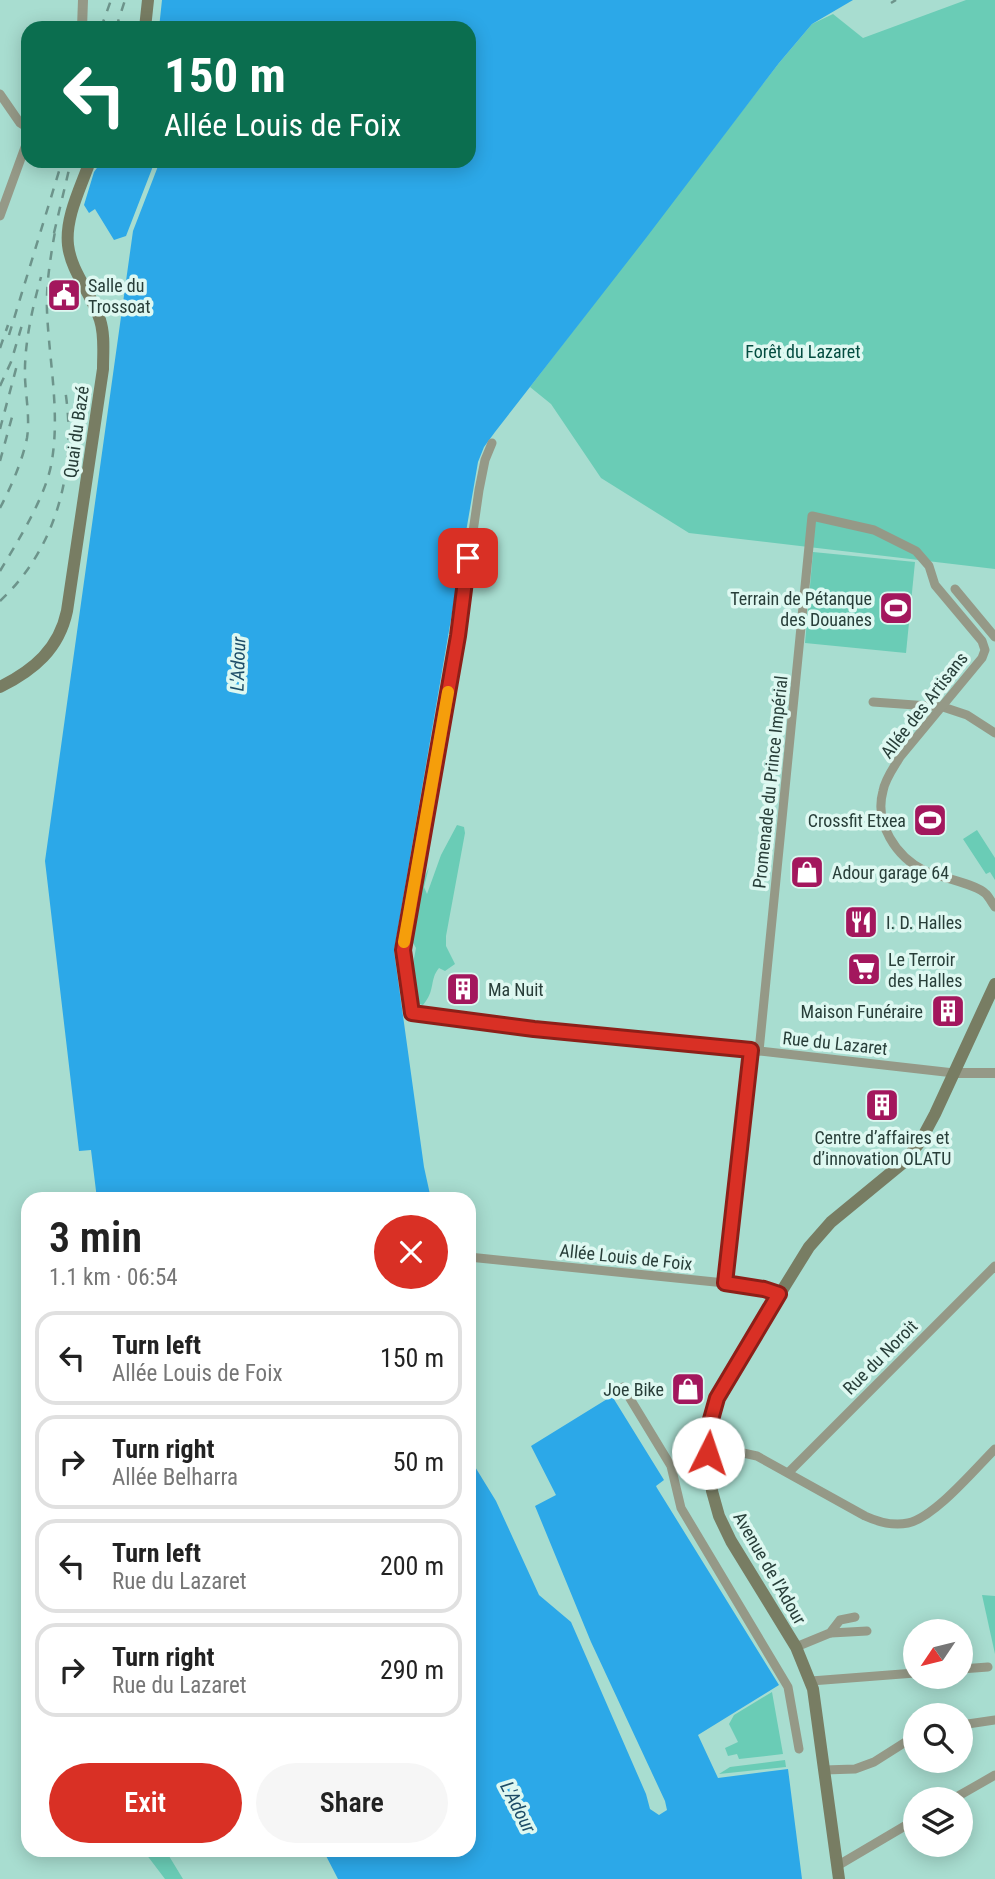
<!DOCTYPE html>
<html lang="en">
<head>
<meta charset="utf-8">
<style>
  :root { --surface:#fff; --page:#f6f6f6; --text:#222; --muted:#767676; --line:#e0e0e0; --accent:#d93025 }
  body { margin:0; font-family:"Roboto Condensed",sans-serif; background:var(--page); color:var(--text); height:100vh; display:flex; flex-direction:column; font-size:26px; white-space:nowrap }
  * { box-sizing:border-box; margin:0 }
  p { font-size:23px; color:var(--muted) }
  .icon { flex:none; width:38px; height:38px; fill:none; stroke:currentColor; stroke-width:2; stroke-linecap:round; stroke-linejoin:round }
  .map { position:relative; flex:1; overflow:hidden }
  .side { position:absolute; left:21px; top:1192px; width:455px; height:665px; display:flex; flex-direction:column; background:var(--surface); border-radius:21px; box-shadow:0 4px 18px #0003 }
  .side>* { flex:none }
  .banner { position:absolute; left:21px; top:21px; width:455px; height:147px; border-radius:21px; box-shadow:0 4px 18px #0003; background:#0b6e4f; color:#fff; overflow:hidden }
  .needle { width:46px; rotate:235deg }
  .buttons { position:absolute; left:903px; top:1619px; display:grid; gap:14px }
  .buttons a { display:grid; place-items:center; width:70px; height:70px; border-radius:50%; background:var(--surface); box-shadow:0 4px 18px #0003; font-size:35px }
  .pin { position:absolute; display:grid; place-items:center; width:60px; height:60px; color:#fff; margin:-30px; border-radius:14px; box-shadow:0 4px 10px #0006 }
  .me { position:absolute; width:77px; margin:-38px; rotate:4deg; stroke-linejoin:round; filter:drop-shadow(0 0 5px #0008) }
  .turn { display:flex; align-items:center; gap:24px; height:147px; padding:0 28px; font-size:32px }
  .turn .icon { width:91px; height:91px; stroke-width:2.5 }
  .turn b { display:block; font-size:49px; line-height:60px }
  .round { display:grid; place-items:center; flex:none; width:74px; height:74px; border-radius:37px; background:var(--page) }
  .overview { display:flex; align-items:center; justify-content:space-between; height:119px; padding:0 28px }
  h1 { font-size:42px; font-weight:600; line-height:52px }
  .action { display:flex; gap:14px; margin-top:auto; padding:14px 28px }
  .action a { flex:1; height:80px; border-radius:42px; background:var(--accent); color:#fff; font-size:28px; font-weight:600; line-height:80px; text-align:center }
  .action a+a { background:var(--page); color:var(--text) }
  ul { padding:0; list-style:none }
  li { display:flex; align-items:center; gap:21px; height:94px; margin:0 14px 10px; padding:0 14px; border:4px solid var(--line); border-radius:21px }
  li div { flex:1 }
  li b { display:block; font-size:26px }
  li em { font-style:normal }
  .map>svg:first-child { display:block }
  .green { fill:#6accb6 }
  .water { fill:#2ca8e8 }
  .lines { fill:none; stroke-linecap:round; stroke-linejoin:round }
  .minor { stroke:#959987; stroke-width:9 }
  .tertiary { stroke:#959987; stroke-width:10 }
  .secondary { stroke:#787d63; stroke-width:12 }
  .rail { stroke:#6d948b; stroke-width:2.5; stroke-dasharray:9 9; stroke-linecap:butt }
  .route-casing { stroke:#8d1f18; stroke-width:18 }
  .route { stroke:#d93025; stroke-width:12 }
  .slow { stroke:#f59e0b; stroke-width:12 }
  .labels { text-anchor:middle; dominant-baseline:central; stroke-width:7; stroke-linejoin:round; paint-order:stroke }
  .poi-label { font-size:18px; fill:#283e39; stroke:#def8f1; text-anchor:start }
  .park-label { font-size:18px; fill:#034c40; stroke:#def8f1 }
  .street-label { font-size:18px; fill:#283e39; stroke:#def8f1 }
  .water-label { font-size:19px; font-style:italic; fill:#1d4c67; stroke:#def8f1 }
</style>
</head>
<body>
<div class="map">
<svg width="995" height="1879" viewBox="0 0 995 1879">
  <rect width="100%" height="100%" fill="#a8ddd0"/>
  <g class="green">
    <path d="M 966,0 L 995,0 L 995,569 L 689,533 L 601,478 L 551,404 L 530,387 L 779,63 L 812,24 L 833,14 L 863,38 Z"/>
    <path d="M 813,552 L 915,562 L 906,653 L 805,643 Z"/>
    <path d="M 457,825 L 464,827 L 465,833 L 446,936 L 446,946 L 455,964 L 445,971 L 439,968 C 429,980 436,990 423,1005 L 416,1003 L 415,984 L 410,979 L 416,948 L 412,941 L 412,926 L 419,890 L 429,867 L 424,887 L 427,894 L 441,855 Z"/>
    <path d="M 977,830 L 995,858 L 995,880 L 990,872 L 986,874 L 963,839 Z"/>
    <path d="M 982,1595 L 995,1596 L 995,1654 Z"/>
    <path d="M 772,1692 L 783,1754 L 739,1759 L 737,1754 L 728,1756 L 725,1748 L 738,1742 L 729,1724 L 734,1715 Z"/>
    <path d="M 785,1760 L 786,1767 L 719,1774 L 730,1767 Z"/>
    <path d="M 143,1850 L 169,1850 L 169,1856 L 183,1879 L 165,1879 Z"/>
  </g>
  <g class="water">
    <path d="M 162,0 L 853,0 L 812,24 L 779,63 L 646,238 L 495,432 L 484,447 L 478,462 L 394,951 L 424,1167 L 431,1199 L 97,1199 L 91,1150 L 79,1151 L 45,861 L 133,231 L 160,161 L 469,161 L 469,28 L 159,28 Z"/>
    <path d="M 102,161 L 155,161 L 126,236 L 114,240 L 95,209 L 89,213 L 84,205 L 94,172 Z"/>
    <path d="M 612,1396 L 664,1480 L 656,1486 L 657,1488 L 779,1685 L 698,1735 L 718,1778 L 788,1769 L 802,1879 L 338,1879 L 323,1850 L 469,1850 L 469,1457 L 496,1501 L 539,1595 L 571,1622 L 646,1794 L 650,1809 L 659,1815 L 667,1810 L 665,1801 L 591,1642 L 535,1506 L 556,1495 L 531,1446 Z"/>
  </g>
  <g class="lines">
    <g class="minor">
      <path d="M 0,94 L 20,123 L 28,128"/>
      <path d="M 0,216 L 28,139"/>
      <path d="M 492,443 L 485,460 L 479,490 L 458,636 L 403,950 L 404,967 L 413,1013 L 534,1029 L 688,1043 L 954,1073"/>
      <path d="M 955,589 L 995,637"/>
      <path d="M 873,702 L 943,707 L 967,715 L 995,733"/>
      <path d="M 759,1051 L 812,516 L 874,530 L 916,551 L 929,566 L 935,585 L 982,641 L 985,650 L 982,658 L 900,757 C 894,767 885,779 883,791 C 874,823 896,857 925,871 C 939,877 977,884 986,894 C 989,897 992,903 995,907"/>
      <path d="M 469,1257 L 725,1283 L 764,1289 L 779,1294"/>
      <path d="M 725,1283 L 751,1050"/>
      <path d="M 623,1387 L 671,1466 L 681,1508 L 788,1687 L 799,1749"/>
      <path d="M 708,1453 L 743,1453 L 757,1456 L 865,1516 C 878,1522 893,1526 908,1523 C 934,1518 975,1469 995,1449"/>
      <path d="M 789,1472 L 995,1266"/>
      <path d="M 831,1633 L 867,1631"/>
      <path d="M 796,1647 L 830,1633 L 840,1620 L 855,1617"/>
      <path d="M 961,1669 L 988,1667"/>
      <path d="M 811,1681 L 915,1673"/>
      <path d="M 961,1725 L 995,1720"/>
      <path d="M 824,1770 L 855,1769 L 874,1762 L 915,1736"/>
      <path d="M 953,1799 L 995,1775"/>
      <path d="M 837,1866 L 915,1820"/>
    </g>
    <g class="tertiary">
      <path d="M 82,28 L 83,0"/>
      <path d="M 954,1073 L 995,1073"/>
    </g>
    <g class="secondary">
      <path d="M 145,28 L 148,0"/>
      <path d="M 0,687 C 34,670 59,649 67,611 L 103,369 C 103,352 105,335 100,320 C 92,294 71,272 68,245 C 65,217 81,187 90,161"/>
      <path d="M 839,1879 L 813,1689 L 796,1647 L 731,1541 L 719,1516 L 712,1491 L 709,1464 L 710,1423 L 723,1386 L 809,1247 L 831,1222 L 904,1162 L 920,1142 L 935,1114 L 995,984"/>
    </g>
    <g class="rail">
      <path d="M 891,3 L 896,0"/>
      <path d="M 101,28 L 111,0"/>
      <path d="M 116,28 L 125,0"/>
      <path d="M 54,233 L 71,161"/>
      <path d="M 9,335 L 60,168"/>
      <path d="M 0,348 L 8,325"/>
      <path d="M 0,386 L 11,362 L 22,325"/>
      <path d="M 0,429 L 17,365"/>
      <path d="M 0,461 L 12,417"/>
      <path d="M 0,508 C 11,487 22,462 27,438 C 30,418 26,398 25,378 C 24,345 32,309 41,277"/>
      <path d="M 0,571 C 18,541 47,495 52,460 C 60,411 49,360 47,311 C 46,282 51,254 56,226"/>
      <path d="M 0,601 C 59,546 77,465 65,389"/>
    </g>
  </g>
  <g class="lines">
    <g class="route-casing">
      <path id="route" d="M 468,558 L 458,636 L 403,950 L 412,1013 L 534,1029 L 751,1050 L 725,1283 L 764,1289 L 779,1294 L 717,1398 L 710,1423 L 708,1453"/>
    </g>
    <use href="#route" class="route"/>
    <path class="slow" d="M 404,942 L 448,692"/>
  </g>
  <defs>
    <g id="civic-square" transform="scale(1.75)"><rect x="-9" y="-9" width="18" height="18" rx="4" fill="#a3175d" stroke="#def8f1"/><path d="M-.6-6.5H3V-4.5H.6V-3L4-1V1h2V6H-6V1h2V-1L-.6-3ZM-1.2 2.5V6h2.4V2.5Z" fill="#fff"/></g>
    <g id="stadium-square" transform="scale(1.75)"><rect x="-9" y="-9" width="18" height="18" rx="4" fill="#a3175d" stroke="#def8f1"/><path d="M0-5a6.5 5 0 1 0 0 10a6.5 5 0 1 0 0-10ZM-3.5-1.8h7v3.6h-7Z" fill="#fff"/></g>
    <g id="shop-square" transform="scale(1.75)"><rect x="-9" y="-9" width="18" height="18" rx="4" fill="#a3175d" stroke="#def8f1"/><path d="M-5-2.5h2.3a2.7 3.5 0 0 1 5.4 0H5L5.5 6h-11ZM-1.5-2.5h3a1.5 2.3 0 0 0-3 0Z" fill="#fff"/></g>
    <g id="restaurant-square" transform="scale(1.75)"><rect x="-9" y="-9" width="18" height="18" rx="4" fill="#a3175d" stroke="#def8f1"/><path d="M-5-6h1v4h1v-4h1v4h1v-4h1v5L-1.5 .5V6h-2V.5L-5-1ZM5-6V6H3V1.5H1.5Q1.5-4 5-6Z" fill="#fff"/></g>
    <g id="supermarket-square" transform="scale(1.75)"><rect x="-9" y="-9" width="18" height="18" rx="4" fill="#a3175d" stroke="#def8f1"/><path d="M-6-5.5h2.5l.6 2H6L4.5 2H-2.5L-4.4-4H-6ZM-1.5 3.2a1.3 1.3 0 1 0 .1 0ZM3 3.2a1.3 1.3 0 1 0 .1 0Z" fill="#fff"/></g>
    <g id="building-square" transform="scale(1.75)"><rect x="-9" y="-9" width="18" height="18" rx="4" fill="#a3175d" stroke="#def8f1"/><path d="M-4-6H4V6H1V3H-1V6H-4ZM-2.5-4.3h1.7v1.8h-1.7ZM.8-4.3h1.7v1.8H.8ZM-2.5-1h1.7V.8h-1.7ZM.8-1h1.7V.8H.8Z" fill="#fff"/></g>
  </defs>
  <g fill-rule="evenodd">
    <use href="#civic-square" x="64" y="295"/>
    <use href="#stadium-square" x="896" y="608"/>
    <use href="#stadium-square" x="930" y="820"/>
    <use href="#shop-square" x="807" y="872"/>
    <use href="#restaurant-square" x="861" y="922"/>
    <use href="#supermarket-square" x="864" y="969"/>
    <use href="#building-square" x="463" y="989"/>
    <use href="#building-square" x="948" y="1011"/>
    <use href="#building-square" x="882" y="1105"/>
    <use href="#shop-square" x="688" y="1389"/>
  </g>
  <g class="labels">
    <g class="poi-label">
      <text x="88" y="285">Salle du<tspan x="88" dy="21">Trossoat</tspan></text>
      <text x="872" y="598" text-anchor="end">Terrain de Pétanque<tspan x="872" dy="21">des Douanes</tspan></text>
      <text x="906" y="820" text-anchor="end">Crossfit Etxea</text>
      <text x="832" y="872">Adour garage 64</text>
      <text x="886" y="922">I. D. Halles</text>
      <text x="888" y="959">Le Terroir<tspan x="888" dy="21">des Halles</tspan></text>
      <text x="488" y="989">Ma Nuit</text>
      <text x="923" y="1011" text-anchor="end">Maison Funéraire</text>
      <text x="882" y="1137" text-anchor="middle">Centre d’affaires et<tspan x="882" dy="21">d’innovation OLATU</tspan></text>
      <text x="664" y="1389" text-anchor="end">Joe Bike</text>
    </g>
    <g class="park-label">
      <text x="803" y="351">Forêt du Lazaret</text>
    </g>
    <g class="street-label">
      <text transform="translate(76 432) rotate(-82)">Quai du Bazé</text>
      <text transform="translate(924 705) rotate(-52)">Allée des Artisans</text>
      <text transform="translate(770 782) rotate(-84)">Promenade du Prince Impérial</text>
      <text transform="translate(835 1043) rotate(6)">Rue du Lazaret</text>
      <text transform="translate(626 1257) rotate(6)">Allée Louis de Foix</text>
      <text transform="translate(880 1357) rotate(-45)">Rue du Noroit</text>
      <text transform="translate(770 1568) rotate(60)">Avenue de l'Adour</text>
    </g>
    <g class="water-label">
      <text transform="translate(238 664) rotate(-88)">L'Adour</text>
      <text transform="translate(518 1807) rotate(63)">L'Adour</text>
    </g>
  </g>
</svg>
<div class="buttons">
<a><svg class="needle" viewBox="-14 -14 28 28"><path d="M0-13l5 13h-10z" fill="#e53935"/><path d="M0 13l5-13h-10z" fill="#767676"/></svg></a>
<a><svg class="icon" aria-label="search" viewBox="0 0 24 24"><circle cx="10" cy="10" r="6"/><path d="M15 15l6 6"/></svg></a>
<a><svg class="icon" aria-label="layers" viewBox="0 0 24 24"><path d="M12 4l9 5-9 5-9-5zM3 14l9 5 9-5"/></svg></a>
</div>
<div class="pin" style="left:468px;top:558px;background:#d93025"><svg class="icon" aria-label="arrive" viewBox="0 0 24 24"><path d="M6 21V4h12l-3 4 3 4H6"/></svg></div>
<svg class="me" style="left:708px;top:1453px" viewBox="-20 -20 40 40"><circle r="19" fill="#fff"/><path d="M0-13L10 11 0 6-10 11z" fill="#d93025"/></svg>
<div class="banner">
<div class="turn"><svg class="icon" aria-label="left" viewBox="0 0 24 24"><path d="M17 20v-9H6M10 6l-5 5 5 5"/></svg><div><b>150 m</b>Allée Louis de Foix</div></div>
</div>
<section class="side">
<div class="overview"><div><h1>3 min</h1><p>1.1 km · 06:54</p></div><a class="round" style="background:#d93025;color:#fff"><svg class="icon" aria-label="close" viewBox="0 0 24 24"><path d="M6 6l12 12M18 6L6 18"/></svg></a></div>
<ul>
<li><svg class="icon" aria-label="left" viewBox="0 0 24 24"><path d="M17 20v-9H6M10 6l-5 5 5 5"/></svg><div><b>Turn left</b><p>Allée Louis de Foix</p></div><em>150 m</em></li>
<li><svg class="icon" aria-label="right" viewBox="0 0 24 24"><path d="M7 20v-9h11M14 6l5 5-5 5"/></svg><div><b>Turn right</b><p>Allée Belharra</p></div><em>50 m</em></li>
<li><svg class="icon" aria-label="left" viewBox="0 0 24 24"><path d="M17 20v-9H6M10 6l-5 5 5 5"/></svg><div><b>Turn left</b><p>Rue du Lazaret</p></div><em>200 m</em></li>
<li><svg class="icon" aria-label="right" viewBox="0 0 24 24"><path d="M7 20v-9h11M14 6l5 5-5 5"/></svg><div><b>Turn right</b><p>Rue du Lazaret</p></div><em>290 m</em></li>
</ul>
<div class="action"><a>Exit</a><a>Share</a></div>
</section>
</div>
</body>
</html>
